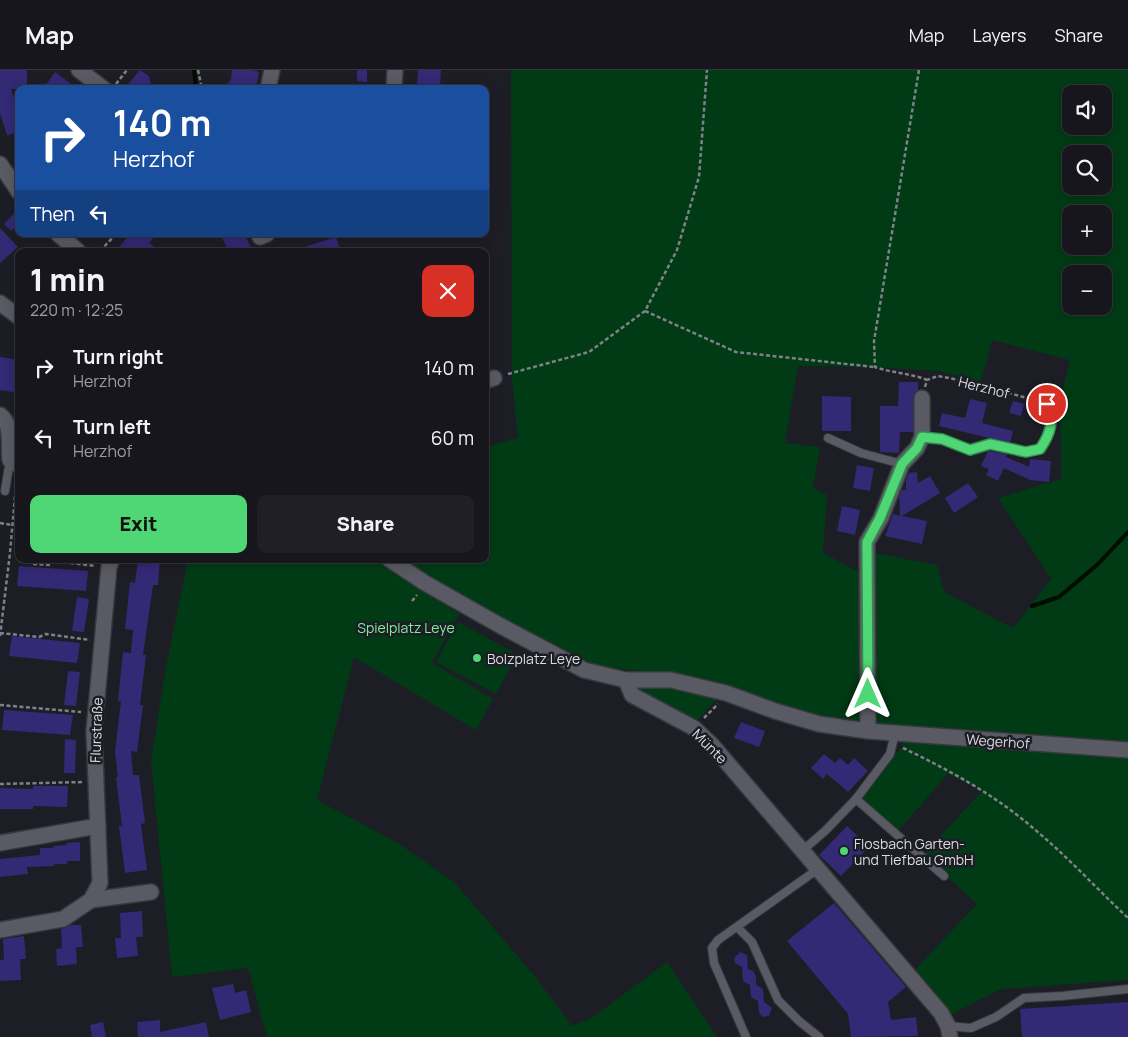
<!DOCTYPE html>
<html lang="en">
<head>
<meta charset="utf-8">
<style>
  :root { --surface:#16161c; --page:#1f1f25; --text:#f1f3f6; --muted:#9e9fa3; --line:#35353b; --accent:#4fd675 }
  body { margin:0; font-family:Manrope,sans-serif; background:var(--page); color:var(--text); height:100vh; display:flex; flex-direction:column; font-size:19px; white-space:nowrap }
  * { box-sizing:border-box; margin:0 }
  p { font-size:16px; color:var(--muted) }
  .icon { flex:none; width:28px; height:28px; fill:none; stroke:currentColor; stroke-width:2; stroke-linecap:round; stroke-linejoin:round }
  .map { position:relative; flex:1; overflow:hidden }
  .side { position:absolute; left:15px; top:178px; width:474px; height:315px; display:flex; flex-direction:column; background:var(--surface); border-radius:10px; box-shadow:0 2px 12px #0003,0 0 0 1px var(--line) }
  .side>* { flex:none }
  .hud { position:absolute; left:15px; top:15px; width:474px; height:152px; border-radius:10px; box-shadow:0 2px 12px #0003,0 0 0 1px var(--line); background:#1a4fa0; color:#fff; overflow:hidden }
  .buttons { position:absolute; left:1062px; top:15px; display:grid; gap:10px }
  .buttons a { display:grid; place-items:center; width:50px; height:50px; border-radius:10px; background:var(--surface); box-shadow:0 2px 12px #0003,0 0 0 1px var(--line); font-size:25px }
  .pin { position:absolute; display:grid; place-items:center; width:42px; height:42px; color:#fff; margin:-21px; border:2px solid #fff; border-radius:50%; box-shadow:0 1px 5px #0007 }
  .me { position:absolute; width:55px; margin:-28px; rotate:0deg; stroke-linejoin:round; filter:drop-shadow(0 0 4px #0008) }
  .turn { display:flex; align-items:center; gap:18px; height:105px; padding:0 15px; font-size:22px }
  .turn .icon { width:65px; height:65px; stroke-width:2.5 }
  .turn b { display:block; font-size:35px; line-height:42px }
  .then { display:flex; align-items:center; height:48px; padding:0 15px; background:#0003; gap:10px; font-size:19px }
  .round { display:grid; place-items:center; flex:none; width:52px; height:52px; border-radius:10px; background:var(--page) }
  .head { display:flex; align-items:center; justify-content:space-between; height:85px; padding:0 15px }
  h1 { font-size:30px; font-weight:800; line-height:38px }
  .cta { display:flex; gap:10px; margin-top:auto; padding:10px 15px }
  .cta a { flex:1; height:58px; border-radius:10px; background:var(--accent); color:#111; font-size:20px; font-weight:800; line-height:58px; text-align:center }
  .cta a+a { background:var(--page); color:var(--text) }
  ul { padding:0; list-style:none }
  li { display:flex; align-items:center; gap:15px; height:70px; padding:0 15px }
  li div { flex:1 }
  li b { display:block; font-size:19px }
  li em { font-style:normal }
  header { display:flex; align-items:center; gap:30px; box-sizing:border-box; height:70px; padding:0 25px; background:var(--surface); border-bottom:1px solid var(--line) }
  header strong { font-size:24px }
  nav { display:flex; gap:28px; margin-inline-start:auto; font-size:18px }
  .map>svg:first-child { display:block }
  .green { fill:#003b15; fill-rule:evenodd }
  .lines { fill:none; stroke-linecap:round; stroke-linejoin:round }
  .stream { stroke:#000c00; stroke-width:4 }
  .building { fill:#332974 }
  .lane-casing { stroke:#37373d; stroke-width:10 }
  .street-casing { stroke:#37373d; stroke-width:18 }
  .path { stroke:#808088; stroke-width:2.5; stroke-dasharray:4 2.5; stroke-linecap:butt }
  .lane { stroke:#5a5a64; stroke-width:8 }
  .street { stroke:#5a5a64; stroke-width:15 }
  .route-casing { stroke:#338b4c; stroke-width:12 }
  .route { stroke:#4fd675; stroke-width:9 }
  .poi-dot { fill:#4fd675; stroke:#1d1d26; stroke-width:2 }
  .labels { text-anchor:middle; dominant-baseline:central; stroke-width:5; stroke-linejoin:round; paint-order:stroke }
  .street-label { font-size:14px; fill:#dcdce2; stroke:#1d1d26 }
  .park-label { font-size:14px; fill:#81ec99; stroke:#1d1d26 }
  .poi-label { font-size:14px; fill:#dcdce2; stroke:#1d1d26; text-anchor:start }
</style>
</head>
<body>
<header>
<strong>Map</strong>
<nav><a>Map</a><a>Layers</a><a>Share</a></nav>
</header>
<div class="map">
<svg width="1128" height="967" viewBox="0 0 1128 967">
  <rect width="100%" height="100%" fill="#1d1d26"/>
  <g class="green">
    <path d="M 511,0 L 1128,0 L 1128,673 L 880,656 L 799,643 L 706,610 L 659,603 L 603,597 L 576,588 L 455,525 L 400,489 L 485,489 L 485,377 L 518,368 L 512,310 ZM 1071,24 L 1104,24 L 1104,56 L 1071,56 ZM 1071,84 L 1104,84 L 1104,116 L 1071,116 ZM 1071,144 L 1104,144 L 1104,176 L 1071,176 ZM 1071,204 L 1104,204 L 1104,236 L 1071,236 ZM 992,270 L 1070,290 L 1060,331 L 1061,409 L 998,428 L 1051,509 L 1013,558 L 944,522 L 937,495 L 864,481 L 859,502 L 823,483 L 827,425 L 813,418 L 820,377 L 785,373 L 798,296 L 875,297 L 938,301 L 981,312 Z"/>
    <path d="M 188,489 L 375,489 L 459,544 L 432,593 L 493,629 L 476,660 L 354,587 L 317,730 L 398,773 L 455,813 L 533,904 L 572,956 L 593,947 L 667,892 L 717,967 L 267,967 L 248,898 L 172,907 L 151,690 L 166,597 Z"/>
    <path d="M 458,552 L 517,584 L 496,624 L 436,592 Z"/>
    <path d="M 658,615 L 720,626 L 696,652 L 639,625 L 640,616 Z"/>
    <path d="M 907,668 L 1128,685 L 1128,910 L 1001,919 L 950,945 L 911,904 L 977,834 L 923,785 L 982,721 L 948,704 L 897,762 L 859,729 L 901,678 L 929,693 L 902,676 Z"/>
  </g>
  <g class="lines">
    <g class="stream">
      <path d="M 194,0 L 196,19"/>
      <path d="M 1032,536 L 1059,527 L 1098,494 L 1128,462"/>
    </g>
  </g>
  <g class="building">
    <path d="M 0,0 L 27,0 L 27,19 L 11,19 L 19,42 L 19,62 L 7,65 L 0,43 Z"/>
    <path d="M 140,0 L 149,6 L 152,19 L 124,19 Z"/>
    <path d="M 232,0 L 253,0 L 259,2 L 256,19 L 223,19 L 231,9 Z"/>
    <path d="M 357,0 L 367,0 L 367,12 L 357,11 Z"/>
    <path d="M 418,0 L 441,0 L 440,17 L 417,16 Z"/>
    <path d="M 55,2 L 78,19 L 43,19 Z"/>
    <path d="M 19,138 L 19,153 L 11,161 L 4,154 Z"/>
    <path d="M 0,158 L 18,177 L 0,193 Z"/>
    <path d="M 130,164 L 157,164 L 149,173 L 160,181 L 116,181 Z"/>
    <path d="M 220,164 L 244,164 L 253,181 L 229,181 Z"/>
    <path d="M 336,167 L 341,181 L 298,181 L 298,179 Z"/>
    <path d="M 0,287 L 19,290 L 19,323 L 0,320 Z"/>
    <path d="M 899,312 L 918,312 L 918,320 L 913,328 L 913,362 L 900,362 L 899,383 L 880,382 L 880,336 L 898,336 Z"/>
    <path d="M 822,326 L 851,327 L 851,361 L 822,361 Z"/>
    <path d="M 970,329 L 987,333 L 982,353 L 1013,361 L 1010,373 L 939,356 L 942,343 L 965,348 Z"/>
    <path d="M 1013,331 L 1024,334 L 1021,346 L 1009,343 Z"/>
    <path d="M 988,381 L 1007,384 L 1006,387 L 1029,397 L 1030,389 L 1051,391 L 1049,412 L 1030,410 L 1004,398 L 998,411 L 986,405 L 989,399 L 981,396 Z"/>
    <path d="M 857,395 L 874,398 L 870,421 L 853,418 Z"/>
    <path d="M 917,402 L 918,413 L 930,406 L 940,423 L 902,446 L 927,451 L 922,474 L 885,466 L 893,444 L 900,446 L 899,427 L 902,420 L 906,420 L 906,410 L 909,403 Z"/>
    <path d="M 968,413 L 978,427 L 954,443 L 945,428 Z"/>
    <path d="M 842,436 L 860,440 L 855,465 L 837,461 Z"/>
    <path d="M 138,489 L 160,489 L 158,515 L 153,515 L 143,585 L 146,585 L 140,635 L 143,635 L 137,682 L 131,681 L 133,705 L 139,705 L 145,753 L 141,754 L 147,800 L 125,803 L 119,756 L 122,756 L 116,707 L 118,707 L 115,682 L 121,631 L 118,631 L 123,582 L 131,583 L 133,560 L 125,559 L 130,512 L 135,513 Z"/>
    <path d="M 19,496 L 88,501 L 86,521 L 17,516 Z"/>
    <path d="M 77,527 L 89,529 L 84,562 L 72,561 Z"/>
    <path d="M 12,566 L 80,573 L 77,593 L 9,586 Z"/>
    <path d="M 68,601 L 80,602 L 76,636 L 64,635 Z"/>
    <path d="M 4,640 L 73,645 L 70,665 L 2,660 Z"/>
    <path d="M 741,652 L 765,661 L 759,677 L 734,668 Z"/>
    <path d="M 65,669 L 76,670 L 75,703 L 64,703 Z"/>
    <path d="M 824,684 L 835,693 L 840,688 L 848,695 L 854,688 L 868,701 L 848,722 L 827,704 L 823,709 L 811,698 Z"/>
    <path d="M 33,716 L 68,716 L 67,737 L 33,736 L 33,739 L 0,739 L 0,718 L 33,719 Z"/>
    <path d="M 847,756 L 869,777 L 841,806 L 819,785 Z"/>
    <path d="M 80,772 L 80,791 L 67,791 L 67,794 L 54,794 L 54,796 L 27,797 L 28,804 L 0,807 L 0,789 L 40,785 L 40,778 L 53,778 L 53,776 L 67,775 L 66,773 Z"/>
    <path d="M 834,833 L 906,917 L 888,932 L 891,950 L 916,947 L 918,966 L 851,967 L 848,944 L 787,871 Z"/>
    <path d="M 142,841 L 143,867 L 136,867 L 138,886 L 117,888 L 115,868 L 121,868 L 120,843 Z"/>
    <path d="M 70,855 L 81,855 L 83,877 L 76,877 L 77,894 L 57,896 L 56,879 L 62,878 L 61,859 Z"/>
    <path d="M 24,866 L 26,889 L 20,889 L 21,910 L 0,911 L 0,890 L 4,890 L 3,869 Z"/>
    <path d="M 740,882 L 747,885 L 748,899 L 753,901 L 756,906 L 756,915 L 763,919 L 764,932 L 772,938 L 769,946 L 763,947 L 759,943 L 758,931 L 751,927 L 750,915 L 743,911 L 742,897 L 735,893 L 734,888 Z"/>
    <path d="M 233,914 L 235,923 L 246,920 L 251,942 L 220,950 L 212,918 Z"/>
    <path d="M 1128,932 L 1128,967 L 1022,967 L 1020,939 Z"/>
    <path d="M 160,950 L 160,962 L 206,952 L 209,967 L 138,967 L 137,952 Z"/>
    <path d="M 103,952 L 106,967 L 92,967 L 90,955 Z"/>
  </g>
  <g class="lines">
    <g class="lane-casing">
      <g id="lane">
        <path d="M 922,367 L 942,369 L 970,380 L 990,375 L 1026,382 L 1040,379 C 1051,363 1054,352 1047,334"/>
        <path d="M 828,368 L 861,383 L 902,394"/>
        <path d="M 5,421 L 10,390"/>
        <path d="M 856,729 L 890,684 L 895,663"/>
        <path d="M 803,780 L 825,761 L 856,729 L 944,806"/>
        <path d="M 737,857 L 752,872 L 778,930 L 799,951 L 819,967"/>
        <path d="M 948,956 L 971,958 L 996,947 L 1024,928 L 1062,926 L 1128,919"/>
        <path d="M 746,967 L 714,893 L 712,878 L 718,870 L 818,799"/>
      </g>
    </g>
    <g class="street-casing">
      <g id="street">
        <path d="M 79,0 L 104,19"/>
        <path d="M 268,19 L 272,0"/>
        <path d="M 394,19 L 395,0"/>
        <path d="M 0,94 L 19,122"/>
        <path d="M 58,164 L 78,181"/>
        <path d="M 260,167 L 267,164"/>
        <path d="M 0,233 L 19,247"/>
        <path d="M 485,311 L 494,308"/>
        <path d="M 0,345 C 13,354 8,376 10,390 L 19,396"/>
        <path d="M 389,489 L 425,513 L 501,556 L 584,600 L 609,606 L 626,610 L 671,610 L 726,623 L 775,641 L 819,654 L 868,661 L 1128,680"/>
        <path d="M 626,610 L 632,625 L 694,658 L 712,675 L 941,943 L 948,956 L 950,967"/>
        <path d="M 868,661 L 867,472 L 881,448 L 902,394 L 917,378 L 922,367 L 922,328"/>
        <path d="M 0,773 L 98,756"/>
        <path d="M 91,830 L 151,822"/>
        <path d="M 0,860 L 63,849 L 91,830 L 100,813 L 94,661 L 109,497 L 112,489"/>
      </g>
    </g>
    <g class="path">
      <path d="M 198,0 L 202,19"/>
      <path d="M 919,0 L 874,271 L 875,297 C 892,303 910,303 927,310"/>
      <path d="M 116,14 L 127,0"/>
      <path d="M 100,181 L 116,164"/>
      <path d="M 645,241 L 736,282 L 874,297"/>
      <path d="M 508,304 L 589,282 L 645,241 L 677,180 L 699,107 L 707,0"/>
      <path d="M 925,317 L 927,310 L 938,306 L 969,312 L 1038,331"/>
      <path d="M 0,453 L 12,455"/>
      <path d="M 33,494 L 50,495 L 54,491 L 95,496"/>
      <path d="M 412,531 L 417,525"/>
      <path d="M 0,563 L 39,567 L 46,564 L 90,570"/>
      <path d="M 0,566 L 10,483 L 15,426"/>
      <path d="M 0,635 L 81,642"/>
      <path d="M 704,648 L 718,634"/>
      <path d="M 903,678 C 949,700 995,725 1033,758 C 1067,786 1096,818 1128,848"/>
      <path d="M 0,714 L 84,712"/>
    </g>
    <use href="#lane" class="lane"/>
    <use href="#street" class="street"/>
  </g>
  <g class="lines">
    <g class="route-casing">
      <path id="route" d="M 868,624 L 867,472 L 880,448 L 902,394 L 917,378 L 922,367 L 942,369 L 970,380 L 990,374 L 1026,382 L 1040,379 C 1051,363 1054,352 1047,334"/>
    </g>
    <use href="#route" class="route"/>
  </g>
  <g class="poi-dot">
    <circle cx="477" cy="588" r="5"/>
    <circle cx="844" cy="781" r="5"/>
  </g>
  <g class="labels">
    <g class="street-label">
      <text transform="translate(984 317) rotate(14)">Herzhof</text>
      <text transform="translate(96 660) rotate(-88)">Flurstraße</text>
      <text transform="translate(998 671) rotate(4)">Wegerhof</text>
      <text transform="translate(710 676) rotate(45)">Münte</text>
    </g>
    <g class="park-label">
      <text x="406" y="557">Spielplatz Leye</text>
    </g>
    <g class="poi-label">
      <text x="487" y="588">Bolzplatz Leye</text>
      <text x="854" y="773">Flosbach Garten-<tspan x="854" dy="16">und Tiefbau GmbH</tspan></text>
    </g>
  </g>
</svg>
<div class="buttons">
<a><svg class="icon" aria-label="sound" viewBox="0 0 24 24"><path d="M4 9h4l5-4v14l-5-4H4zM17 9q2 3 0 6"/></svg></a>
<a><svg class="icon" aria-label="search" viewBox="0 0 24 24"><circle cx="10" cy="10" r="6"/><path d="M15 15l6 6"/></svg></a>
<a>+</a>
<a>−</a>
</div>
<div class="pin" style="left:1047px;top:334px;background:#d93025"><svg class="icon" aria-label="arrive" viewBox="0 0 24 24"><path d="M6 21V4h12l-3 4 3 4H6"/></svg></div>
<svg class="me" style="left:868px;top:624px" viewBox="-20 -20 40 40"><path d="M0-17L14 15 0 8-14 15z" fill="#4fd675" stroke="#fff" stroke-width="4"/></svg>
<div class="hud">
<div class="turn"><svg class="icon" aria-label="right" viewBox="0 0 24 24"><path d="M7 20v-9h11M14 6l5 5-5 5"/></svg><div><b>140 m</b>Herzhof</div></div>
<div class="then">Then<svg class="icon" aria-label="left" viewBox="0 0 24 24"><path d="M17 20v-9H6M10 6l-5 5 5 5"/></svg></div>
</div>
<section class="side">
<div class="head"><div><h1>1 min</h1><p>220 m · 12:25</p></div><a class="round" style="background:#d93025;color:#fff"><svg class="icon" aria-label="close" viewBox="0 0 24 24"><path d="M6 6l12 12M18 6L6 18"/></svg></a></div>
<ul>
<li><svg class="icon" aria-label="right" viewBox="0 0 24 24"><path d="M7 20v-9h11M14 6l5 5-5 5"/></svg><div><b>Turn right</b><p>Herzhof</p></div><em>140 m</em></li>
<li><svg class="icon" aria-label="left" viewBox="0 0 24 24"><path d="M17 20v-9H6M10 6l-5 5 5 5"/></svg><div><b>Turn left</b><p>Herzhof</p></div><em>60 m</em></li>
</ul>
<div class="cta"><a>Exit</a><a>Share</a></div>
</section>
</div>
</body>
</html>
